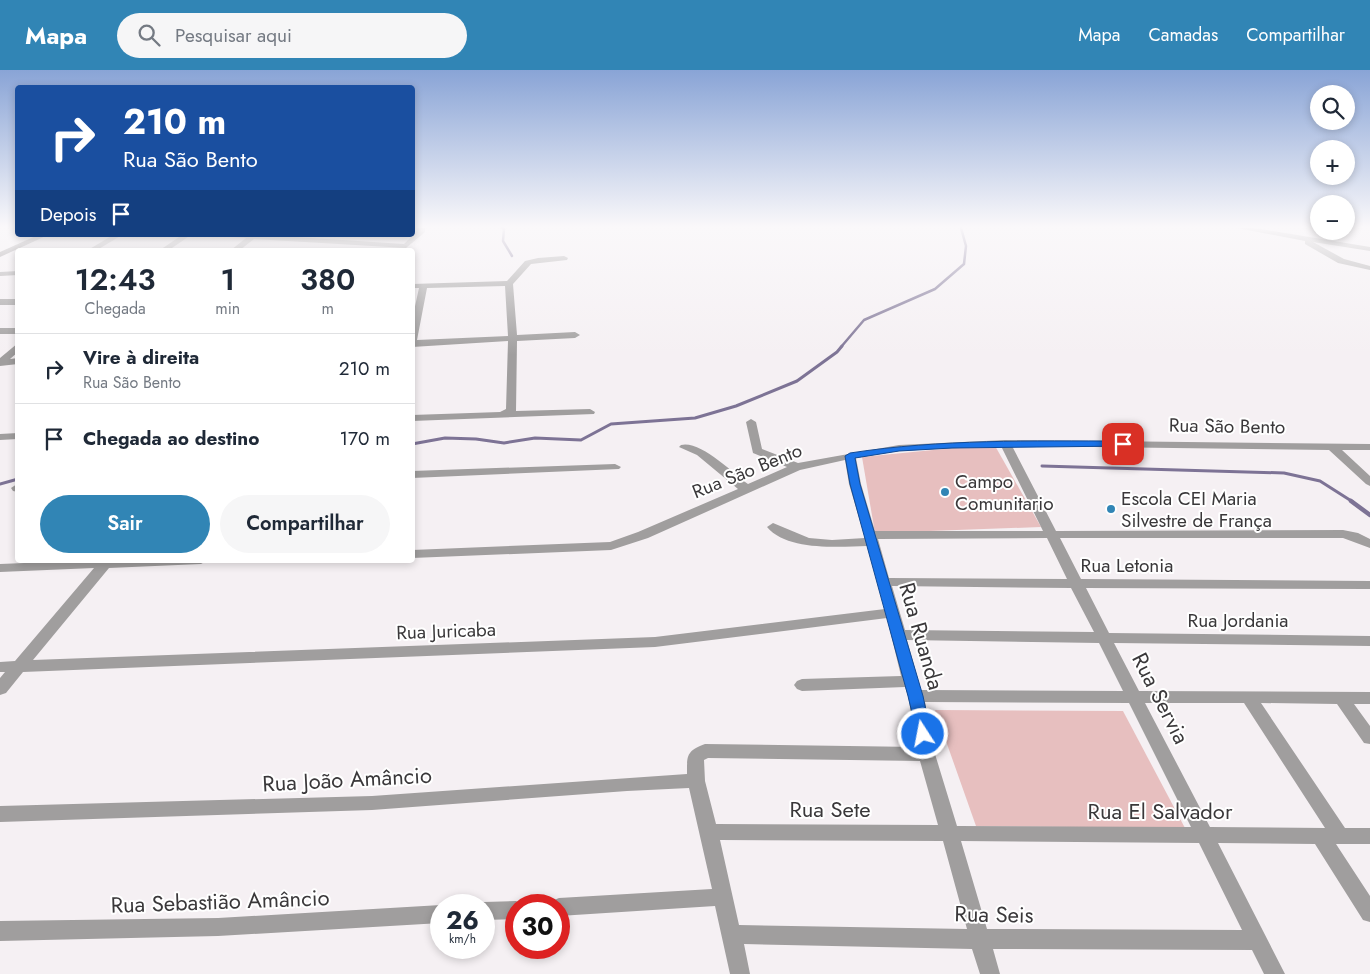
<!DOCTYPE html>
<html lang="pt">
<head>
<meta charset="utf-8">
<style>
  :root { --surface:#fff; --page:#f6f6f7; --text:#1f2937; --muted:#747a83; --line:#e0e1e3; --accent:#3185b5 }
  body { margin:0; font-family:Jost,sans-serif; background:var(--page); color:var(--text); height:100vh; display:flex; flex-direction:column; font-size:19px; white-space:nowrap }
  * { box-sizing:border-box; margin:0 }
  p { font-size:16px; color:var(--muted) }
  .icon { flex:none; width:28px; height:28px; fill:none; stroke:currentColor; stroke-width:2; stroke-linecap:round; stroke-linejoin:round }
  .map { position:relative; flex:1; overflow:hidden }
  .details { position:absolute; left:15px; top:178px; width:400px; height:315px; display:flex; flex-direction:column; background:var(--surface); border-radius:5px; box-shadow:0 2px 8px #0003 }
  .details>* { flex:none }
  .banner { position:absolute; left:15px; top:15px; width:400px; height:152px; border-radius:5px; box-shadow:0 2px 8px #0003; background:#1a4fa0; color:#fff; overflow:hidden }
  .buttons { position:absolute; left:1310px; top:15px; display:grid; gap:10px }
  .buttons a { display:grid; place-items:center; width:45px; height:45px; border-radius:50%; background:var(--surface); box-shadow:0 2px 8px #0003; font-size:25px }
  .speed { position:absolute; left:430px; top:824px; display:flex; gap:10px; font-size:25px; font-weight:700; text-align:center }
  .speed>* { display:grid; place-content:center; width:65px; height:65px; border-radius:50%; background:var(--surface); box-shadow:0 2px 8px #0003; line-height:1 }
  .speed small { font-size:12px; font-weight:400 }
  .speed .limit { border:8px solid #d22; background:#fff; color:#111 }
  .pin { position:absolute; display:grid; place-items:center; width:42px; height:42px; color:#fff; margin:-21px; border-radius:10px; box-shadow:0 2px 8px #0006 }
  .me { position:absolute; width:55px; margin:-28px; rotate:349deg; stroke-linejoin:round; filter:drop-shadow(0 0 4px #0008) }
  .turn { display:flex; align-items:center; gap:18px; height:105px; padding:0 25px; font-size:22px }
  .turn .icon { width:65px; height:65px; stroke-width:2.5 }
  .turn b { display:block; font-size:35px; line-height:42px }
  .then { display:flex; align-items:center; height:48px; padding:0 25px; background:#0003; gap:10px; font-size:19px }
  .eta { display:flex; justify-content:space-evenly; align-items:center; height:85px; text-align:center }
  .eta b { font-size:30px; font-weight:600; line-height:35px }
  .button { display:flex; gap:10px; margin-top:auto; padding:10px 25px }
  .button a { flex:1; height:58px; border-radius:30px; background:var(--accent); color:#fff; font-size:20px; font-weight:600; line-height:58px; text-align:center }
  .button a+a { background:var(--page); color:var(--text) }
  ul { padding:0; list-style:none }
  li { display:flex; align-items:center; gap:15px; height:70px; padding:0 25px; border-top:1px solid var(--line) }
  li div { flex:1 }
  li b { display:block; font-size:19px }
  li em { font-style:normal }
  header { display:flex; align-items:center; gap:30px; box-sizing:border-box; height:70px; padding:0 25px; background:var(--accent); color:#fff }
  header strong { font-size:24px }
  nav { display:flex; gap:28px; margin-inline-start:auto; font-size:18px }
  .search { width:350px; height:45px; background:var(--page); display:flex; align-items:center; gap:12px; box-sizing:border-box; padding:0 18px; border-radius:28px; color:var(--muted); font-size:19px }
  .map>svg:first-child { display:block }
  .green { fill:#e7bfbf }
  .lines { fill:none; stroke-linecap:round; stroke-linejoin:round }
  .stream-far2 { stroke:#7d7395; stroke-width:2.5 }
  .stream-far1 { stroke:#7d7395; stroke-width:3 }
  .stream { stroke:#7d7395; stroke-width:4.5 }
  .street { fill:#a09e9e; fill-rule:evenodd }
  .secondary { fill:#797576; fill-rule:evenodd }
  .route { fill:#1a73e8; stroke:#114b97 }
  .poi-dot { fill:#3185b5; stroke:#fff; stroke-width:2 }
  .labels { text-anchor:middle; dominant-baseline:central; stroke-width:4; stroke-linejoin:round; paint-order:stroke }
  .street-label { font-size:19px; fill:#3a383a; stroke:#fff }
  .poi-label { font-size:19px; fill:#3a383a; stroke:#fff; text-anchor:start }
  .near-street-label { font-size:22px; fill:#3a383a; stroke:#fff }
</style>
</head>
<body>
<header>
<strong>Mapa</strong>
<div class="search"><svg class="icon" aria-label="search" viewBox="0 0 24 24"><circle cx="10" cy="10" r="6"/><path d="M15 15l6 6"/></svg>Pesquisar aqui</div>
<nav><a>Mapa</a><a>Camadas</a><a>Compartilhar</a></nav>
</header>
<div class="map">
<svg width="1370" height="904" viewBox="0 0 1370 904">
  <rect width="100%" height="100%" fill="#f5f0f3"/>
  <g class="green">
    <path d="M 994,374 L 1041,457 L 875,463 L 862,387 Z"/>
    <path d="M 935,640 L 1123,641 L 1185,758 L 976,756 Z"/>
  </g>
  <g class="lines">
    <g class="stream-far2">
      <path d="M 502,158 L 504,159 L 503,171 L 512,186"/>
      <path d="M 841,277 L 864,250 L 935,219 L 964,194 L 966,176 L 961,158"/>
    </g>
    <g class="stream-far1">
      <path d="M 412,374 L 445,368 L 476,369 L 504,373 L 535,368 L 581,370 L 611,354 L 695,348 L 736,336 L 797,311 L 837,282 L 842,276"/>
      <path d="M 1042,396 L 1284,403 L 1320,411 L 1353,432"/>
      <path d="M 0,414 L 18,409"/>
    </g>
    <path class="stream" d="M 1351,431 L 1370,445"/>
    <g class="street">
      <path d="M 417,158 L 425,158 L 425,162 L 406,178 L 254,169 L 240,180 L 231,180 L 246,168 L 231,167 L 227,165 L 265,165 L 404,174 L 417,161 Z"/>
      <path d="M 1237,158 L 1254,158 L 1370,177 L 1370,181 L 1313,172 L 1344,189 L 1370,196 L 1370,200 L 1338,193 L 1305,174 L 1305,171 Z"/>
      <path d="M 113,165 L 122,165 L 97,180 L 88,180 Z"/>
      <path d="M 182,165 L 191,165 L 169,180 L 160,180 Z"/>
      <path d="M 564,186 L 568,188 L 567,190 L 531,194 L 513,214 L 517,265 L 575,262 L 580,265 L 575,268 L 517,271 L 516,341 L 590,339 L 595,342 L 594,344 L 412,351 L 412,345 L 500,342 L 506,339 L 508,271 L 412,277 L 412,250 L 419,218 L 412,218 L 412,214 L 507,211 L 525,191 L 538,188 ZM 505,216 L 508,266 L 417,270 L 427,218 Z"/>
      <path d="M 18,201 L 18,205 L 0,206 L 0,202 Z"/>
      <rect x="0" y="229" width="18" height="6"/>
      <rect x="0" y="258" width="18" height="6"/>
      <path d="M 18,273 L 18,282 L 10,289 L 18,288 L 18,294 L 0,296 L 0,288 Z"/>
      <path d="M 751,349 L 756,352 L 762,379 L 798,393 L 899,375 L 1005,370 L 1370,374 L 1370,380 L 1342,380 L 1370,406 L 1370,416 L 1366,414 L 1329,380 L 1012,376 L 1056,461 L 1343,460 L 1358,463 L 1370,469 L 1370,478 L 1343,468 L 1060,468 L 1081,509 L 1370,511 L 1370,519 L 1086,518 L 1109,563 L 1370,566 L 1370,576 L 1114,573 L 1139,621 L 1370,622 L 1370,634 L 1354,634 L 1370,656 L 1370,674 L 1364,673 L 1337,634 L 1261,633 L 1345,758 L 1370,758 L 1370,774 L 1336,774 L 1370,826 L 1370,852 L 1363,850 L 1315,774 L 1218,773 L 1285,904 L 1264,904 L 1252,880 L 993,879 L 1000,904 L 980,904 L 972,879 L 744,874 L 750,904 L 730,904 L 715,836 L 559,846 L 559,835 L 550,835 L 552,831 L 559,828 L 712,819 L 689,718 L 627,721 L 372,740 L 0,752 L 0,736 L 372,726 L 687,704 C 687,686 686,681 705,674 L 917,677 L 908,626 L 905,617 L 802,621 L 797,619 L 794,615 L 797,611 L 802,609 L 901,606 L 887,548 L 655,577 L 23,602 L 6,623 L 0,625 L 0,608 L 5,602 L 0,602 L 0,592 L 15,591 L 94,498 L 0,502 L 0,494 L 97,490 L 208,490 L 201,494 L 109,498 L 33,590 L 655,567 L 885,539 L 867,476 C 839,477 787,481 767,457 L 773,453 L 809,468 L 832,470 L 865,468 L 849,414 L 845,390 L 800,400 L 648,468 L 611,480 L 412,488 L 412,480 L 610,472 L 638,462 L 738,419 L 697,385 L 679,377 L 681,375 C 700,370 733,403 748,414 L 787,397 L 753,383 L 746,352 ZM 1001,376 L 1043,461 L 875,461 L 861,414 L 856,388 L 899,381 ZM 1047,468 L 1067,509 L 889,508 L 878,469 ZM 892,516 L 1071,518 L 1094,562 L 905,560 ZM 907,570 L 1099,573 L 1123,621 L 921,620 ZM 925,632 L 1129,633 L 1191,757 L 957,756 L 935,684 ZM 1145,633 L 1244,633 L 1325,758 L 1210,757 ZM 708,688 L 920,691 L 938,755 L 716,754 L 705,711 L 704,690 ZM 720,770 L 943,771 L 967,859 L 739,855 ZM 961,771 L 1199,773 L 1242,860 L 987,859 Z"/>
      <path d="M 18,363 L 18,369 L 0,370 L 0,364 Z"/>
      <path d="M 615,394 L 621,397 L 619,399 L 412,408 L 412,401 Z"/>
      <path d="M 17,414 L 18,422 L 13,421 L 11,418 Z"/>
      <path d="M 516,831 L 524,835 L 516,835 L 516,849 L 484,850 L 484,835 L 477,835 L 484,832 Z"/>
      <path d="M 441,835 L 441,853 L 218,866 L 0,871 L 0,851 L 218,848 Z"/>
    </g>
    <path class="secondary" d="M 38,165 L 48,165 L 0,187 L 0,182 Z"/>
  </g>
  <linearGradient id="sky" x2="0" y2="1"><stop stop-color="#89a4d6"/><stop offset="0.55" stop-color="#faf8fa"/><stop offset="1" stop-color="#faf8fa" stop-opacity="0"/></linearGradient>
  <rect width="1370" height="285" fill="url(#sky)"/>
  <path class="route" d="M 1123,371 L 1128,374 L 1127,376 L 952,378 L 899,381 L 855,388 L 860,414 L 923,626 L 931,664 L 929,668 L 923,670 L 918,668 L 908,626 L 850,414 L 845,386 L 850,383 C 941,369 1032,371 1123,371 Z"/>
  <g class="poi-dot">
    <circle cx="945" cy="422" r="5"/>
    <circle cx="1111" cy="439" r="5"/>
  </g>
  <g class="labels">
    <g class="street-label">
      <text transform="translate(1227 356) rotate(1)">Rua São Bento</text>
      <text transform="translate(747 401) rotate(-22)">Rua São Bento</text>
      <text x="1127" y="495">Rua Letonia</text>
      <text x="1238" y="550">Rua Jordania</text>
      <text transform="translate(446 561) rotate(-2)">Rua Juricaba</text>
    </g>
    <g class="poi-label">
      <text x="955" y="411">Campo<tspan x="955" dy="22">Comunitario</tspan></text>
      <text x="1121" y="428">Escola CEI Maria<tspan x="1121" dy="22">Silvestre de França</tspan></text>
    </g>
    <g class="near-street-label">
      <text transform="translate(922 566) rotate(74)">Rua Ruanda</text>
      <text transform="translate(1161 628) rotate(63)">Rua Servia</text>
      <text transform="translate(347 709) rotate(-3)">Rua João Amâncio</text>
      <text x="830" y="739">Rua Sete</text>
      <text x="1160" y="741">Rua El Salvador</text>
      <text transform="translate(220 831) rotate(-2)">Rua Sebastião Amâncio</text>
      <text transform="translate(994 844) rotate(1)">Rua Seis</text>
    </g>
  </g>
</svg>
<div class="buttons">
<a><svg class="icon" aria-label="search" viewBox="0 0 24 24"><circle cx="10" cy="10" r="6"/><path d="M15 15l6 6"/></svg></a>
<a>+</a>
<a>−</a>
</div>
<div class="speed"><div>26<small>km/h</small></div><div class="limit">30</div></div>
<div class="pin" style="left:1123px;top:374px;background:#d93025"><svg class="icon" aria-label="arrive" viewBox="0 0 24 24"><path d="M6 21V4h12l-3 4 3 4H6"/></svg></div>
<svg class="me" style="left:923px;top:664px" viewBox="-20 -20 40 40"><circle r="17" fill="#1a73e8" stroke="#fff" stroke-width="3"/><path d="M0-11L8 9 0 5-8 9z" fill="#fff"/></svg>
<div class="banner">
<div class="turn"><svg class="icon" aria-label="right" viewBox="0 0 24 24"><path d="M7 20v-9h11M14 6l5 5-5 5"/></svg><div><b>210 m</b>Rua São Bento</div></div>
<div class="then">Depois<svg class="icon" aria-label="arrive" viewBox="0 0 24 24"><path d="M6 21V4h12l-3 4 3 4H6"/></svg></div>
</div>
<section class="details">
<div class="eta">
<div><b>12:43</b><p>Chegada</p></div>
<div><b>1</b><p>min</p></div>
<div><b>380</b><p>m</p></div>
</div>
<ul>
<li><svg class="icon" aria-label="right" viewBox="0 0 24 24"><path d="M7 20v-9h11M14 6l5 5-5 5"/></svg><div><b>Vire à direita</b><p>Rua São Bento</p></div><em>210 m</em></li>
<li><svg class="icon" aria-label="arrive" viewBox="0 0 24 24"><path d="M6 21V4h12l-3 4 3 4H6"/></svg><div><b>Chegada ao destino</b></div><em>170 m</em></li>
</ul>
<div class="button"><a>Sair</a><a>Compartilhar</a></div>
</section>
</div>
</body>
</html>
